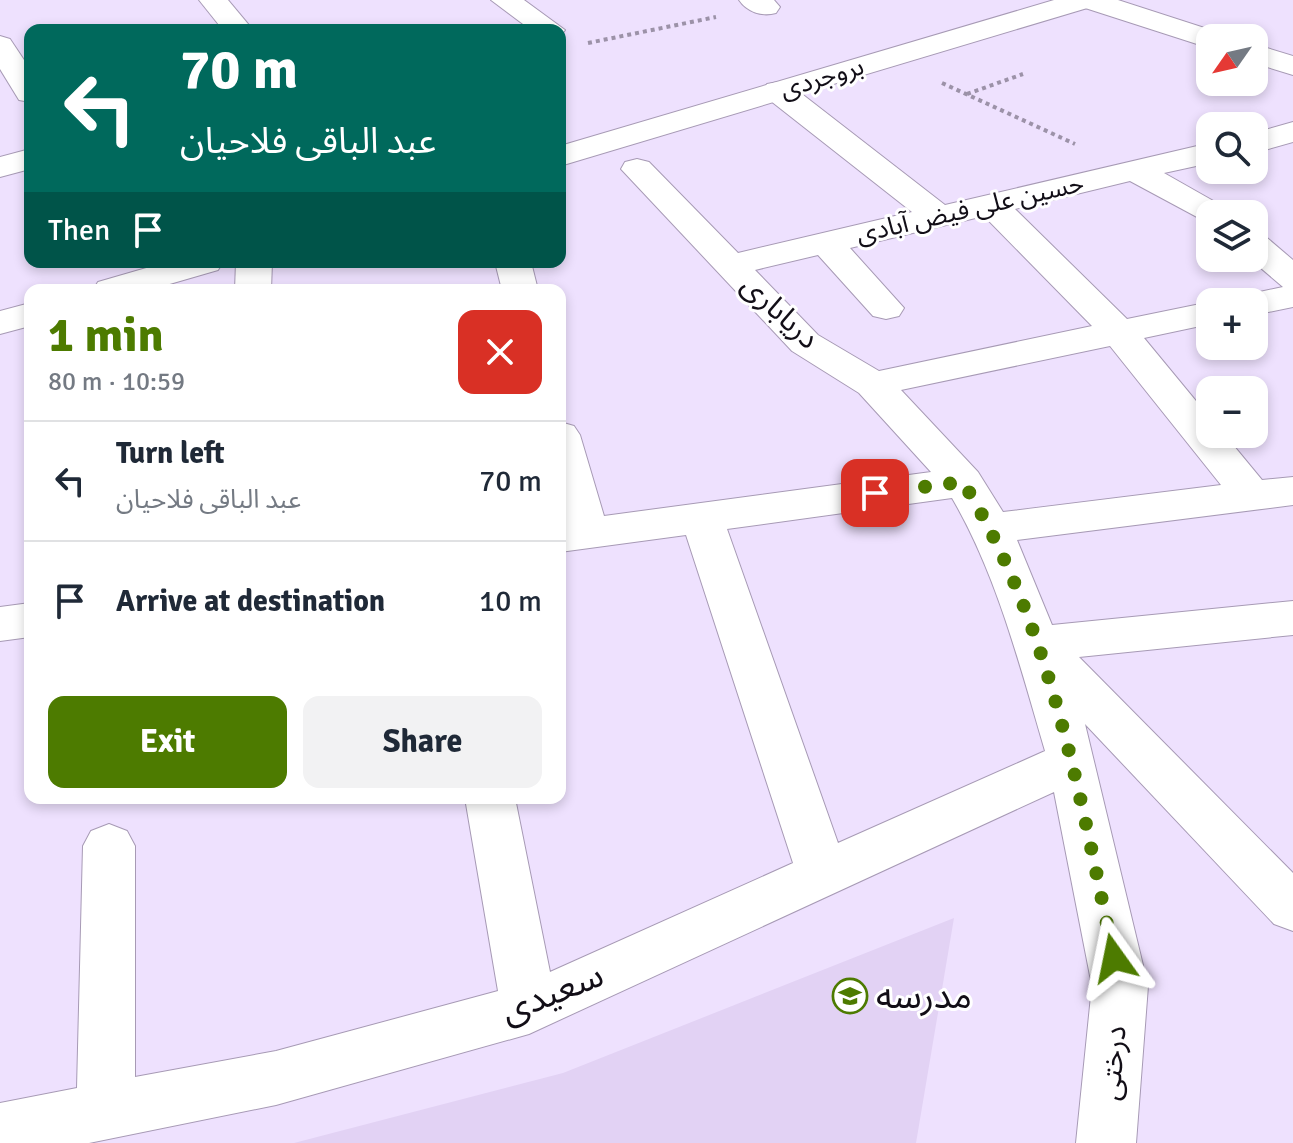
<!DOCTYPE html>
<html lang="en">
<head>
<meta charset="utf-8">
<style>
  :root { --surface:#fff; --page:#f2f2f3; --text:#1f2937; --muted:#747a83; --line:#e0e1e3; --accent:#4d7b00 }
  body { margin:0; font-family:Signika,"Noto Sans Arabic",sans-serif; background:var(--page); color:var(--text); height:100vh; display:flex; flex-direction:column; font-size:30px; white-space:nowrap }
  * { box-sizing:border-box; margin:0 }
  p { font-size:26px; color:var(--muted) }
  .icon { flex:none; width:44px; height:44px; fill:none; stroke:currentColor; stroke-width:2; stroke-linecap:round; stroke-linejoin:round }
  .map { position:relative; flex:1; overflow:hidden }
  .side { position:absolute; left:24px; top:284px; width:542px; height:520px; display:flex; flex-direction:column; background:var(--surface); border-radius:16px; box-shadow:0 4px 12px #0003 }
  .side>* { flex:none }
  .hud { position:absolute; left:24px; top:24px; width:542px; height:244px; border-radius:16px; box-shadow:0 4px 12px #0003; background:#00695c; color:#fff; overflow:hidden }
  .needle { width:52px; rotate:236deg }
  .tools { position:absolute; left:1196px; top:24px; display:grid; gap:16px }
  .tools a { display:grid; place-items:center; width:72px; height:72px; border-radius:16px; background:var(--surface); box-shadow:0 4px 12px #0003; font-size:40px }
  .pin { position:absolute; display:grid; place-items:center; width:68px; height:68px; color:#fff; margin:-34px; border-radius:16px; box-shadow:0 4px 12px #0006 }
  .me { position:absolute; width:88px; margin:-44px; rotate:348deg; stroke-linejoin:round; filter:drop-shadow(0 0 6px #0008) }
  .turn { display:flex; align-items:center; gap:28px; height:168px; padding:0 24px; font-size:36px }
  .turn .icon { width:104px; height:104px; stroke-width:2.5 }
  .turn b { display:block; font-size:56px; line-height:68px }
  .then { display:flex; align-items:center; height:76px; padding:0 24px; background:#0003; gap:16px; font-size:30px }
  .round { display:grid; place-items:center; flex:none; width:84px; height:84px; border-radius:16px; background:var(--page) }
  .head { display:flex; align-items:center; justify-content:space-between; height:136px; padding:0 24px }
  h1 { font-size:48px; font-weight:700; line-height:60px; color:var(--accent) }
  .button { display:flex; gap:16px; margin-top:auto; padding:16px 24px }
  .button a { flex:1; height:92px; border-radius:16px; background:var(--accent); color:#fff; font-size:32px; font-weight:700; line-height:92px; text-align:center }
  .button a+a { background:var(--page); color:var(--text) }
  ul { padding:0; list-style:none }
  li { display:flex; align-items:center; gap:24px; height:120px; padding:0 24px; border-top:2px solid var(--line) }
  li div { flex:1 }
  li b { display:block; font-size:30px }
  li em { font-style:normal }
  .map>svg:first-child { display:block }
  .built { fill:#e2d2f4 }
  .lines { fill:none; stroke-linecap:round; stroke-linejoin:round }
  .minor-casing { stroke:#a79ab5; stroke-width:2 }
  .tertiary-casing { stroke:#a79ab5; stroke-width:2 }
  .secondary-casing { stroke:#a79ab5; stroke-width:2 }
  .path { stroke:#9c92a8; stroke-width:4; stroke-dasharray:4 4; stroke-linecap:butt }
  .minor { fill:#fff; fill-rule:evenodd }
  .tertiary { fill:#fff; fill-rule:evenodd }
  .secondary { fill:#fff; fill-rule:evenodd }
  .route { stroke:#4d7b00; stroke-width:14; stroke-dasharray:0 25.2 }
  .labels { text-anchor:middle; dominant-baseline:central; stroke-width:6; stroke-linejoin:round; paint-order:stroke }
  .far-street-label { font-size:26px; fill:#120e17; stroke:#fff }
  .street-label { font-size:30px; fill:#120e17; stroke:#fff }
  .near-street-label { font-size:36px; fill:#120e17; stroke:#fff }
  .near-poi-label { font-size:36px; fill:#120e17; stroke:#fff; text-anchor:start }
</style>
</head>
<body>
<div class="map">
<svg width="1293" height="1143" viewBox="0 0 1293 1143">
  <rect width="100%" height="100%" fill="#eee1fe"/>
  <path class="built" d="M 954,918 L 916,1143 L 294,1143 L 563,1073 Z"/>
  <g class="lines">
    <g class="minor-casing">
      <g id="minor">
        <path d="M 199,0 L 228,0 L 253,30 L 223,30 Z"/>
        <path d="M 491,0 L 524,0 L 565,30 L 560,36 L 560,30 L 531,30 Z"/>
        <path d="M 739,0 L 774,0 L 780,7 L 776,13 C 762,17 747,12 739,0 Z"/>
        <path d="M 0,36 L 10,39 L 30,69 L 30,102 L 19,100 L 0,69 Z"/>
        <path d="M 778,82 L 789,84 L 945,205 L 1210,143 L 1210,163 L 1164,173 L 1224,207 L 1229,214 L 1210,214 L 1210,224 L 1130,181 L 1015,209 L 1127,319 L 1210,302 L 1210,324 L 1144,338 L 1210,418 L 1210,434 L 1224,434 L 1262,480 L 1293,477 L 1293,505 L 1017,540 L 1052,625 L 1293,601 L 1293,635 L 1079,657 L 1293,873 L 1293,931 L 1274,924 L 1085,724 L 1148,986 L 1136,1143 L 1076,1143 L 1092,986 L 1054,792 L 529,1034 L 276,1105 L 89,1143 L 0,1143 L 0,1103 L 77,1088 L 83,846 L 91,831 L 109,824 L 127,831 L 135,846 L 135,1077 L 276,1051 L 498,991 L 465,798 L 515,798 L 550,972 L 793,863 L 686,535 L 560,552 L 560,422 L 574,426 L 580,435 L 604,516 L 931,472 L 859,393 L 792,351 L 621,169 L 625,162 L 637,159 L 649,162 L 738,253 L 912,212 L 767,98 L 763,91 L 767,84 ZM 984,216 L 1092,326 L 879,371 L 818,335 L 755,270 L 818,255 L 873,316 L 886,319 L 899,316 L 904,308 L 850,248 ZM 1110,346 L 1221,485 L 1003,512 L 978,472 L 901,390 ZM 952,498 C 997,575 1020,666 1045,751 L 838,843 L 727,529 Z"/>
        <path d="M 1293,122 L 1293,142 L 1254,153 L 1254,133 Z"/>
        <path d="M 30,149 L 30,169 L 0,177 L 0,157 Z"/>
        <path d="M 1254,234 L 1266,237 L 1293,260 L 1293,307 L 1254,315 L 1254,302 L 1237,302 L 1241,296 L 1283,287 L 1249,258 L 1254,258 Z"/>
        <path d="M 236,262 L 272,262 L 271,290 L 235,290 Z"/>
        <path d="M 495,262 L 531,262 L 538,290 L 502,290 Z"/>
        <path d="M 30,603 L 30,637 L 0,641 L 0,607 Z"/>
      </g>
    </g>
    <g class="tertiary-casing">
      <g id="tertiary">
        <path d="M 1054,0 L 1098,0 L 1094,6 L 560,166 L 560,146 Z"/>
        <path d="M 167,262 L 223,262 L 218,270 L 149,290 L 93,290 L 98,282 Z"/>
        <path d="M 30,303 L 30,326 L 0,334 L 0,311 Z"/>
      </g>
    </g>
    <g class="secondary-casing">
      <g id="secondary">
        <path d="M 1075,0 L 1118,0 L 1220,33 L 1224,38 L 1210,38 L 1210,48 L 1200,45 L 1079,6 Z"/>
        <path d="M 1254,44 L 1293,56 L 1293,75 L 1254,63 Z"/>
      </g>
    </g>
    <g class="path">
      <path d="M 588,43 L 716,17"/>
      <path d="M 942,83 L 1075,144"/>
      <path d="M 967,94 L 1023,74"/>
    </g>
    <use href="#minor" class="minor"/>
    <use href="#tertiary" class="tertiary"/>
    <use href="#secondary" class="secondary"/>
  </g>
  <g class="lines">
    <path class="route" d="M 875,493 L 963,482 C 1051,625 1080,796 1114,958"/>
  </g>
  <defs>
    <g id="school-ring" transform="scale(1.8)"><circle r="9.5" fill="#fff" stroke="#4d7b00" stroke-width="1.5"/><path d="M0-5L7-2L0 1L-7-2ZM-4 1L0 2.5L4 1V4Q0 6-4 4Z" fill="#4d7b00"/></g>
  </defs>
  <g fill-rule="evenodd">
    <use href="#school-ring" x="850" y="996"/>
  </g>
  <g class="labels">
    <g class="far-street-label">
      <text transform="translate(822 78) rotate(-17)">بروجردی</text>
      <text transform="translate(970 209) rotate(-13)">حسین علی فیض آبادی</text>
    </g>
    <g class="street-label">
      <text transform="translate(780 312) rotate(43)">دریاباری</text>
      <text transform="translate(1113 1063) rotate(-85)">درختی</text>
    </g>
    <g class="near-street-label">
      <text transform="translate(552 993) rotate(-22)">سعیدی</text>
    </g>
    <g class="near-poi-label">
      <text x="876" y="996">مدرسه</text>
    </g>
  </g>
</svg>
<div class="tools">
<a><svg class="needle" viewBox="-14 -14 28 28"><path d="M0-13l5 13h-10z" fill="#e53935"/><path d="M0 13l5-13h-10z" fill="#747a83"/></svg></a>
<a><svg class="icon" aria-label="search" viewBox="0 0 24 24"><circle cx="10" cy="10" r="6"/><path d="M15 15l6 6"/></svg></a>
<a><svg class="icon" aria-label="layers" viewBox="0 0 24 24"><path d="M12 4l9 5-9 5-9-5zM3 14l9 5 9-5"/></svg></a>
<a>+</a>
<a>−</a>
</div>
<div class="pin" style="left:875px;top:493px;background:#d93025"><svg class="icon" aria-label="arrive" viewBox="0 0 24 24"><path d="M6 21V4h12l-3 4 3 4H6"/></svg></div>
<svg class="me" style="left:1114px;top:958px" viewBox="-20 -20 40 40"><path d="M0-17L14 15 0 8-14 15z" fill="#4d7b00" stroke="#fff" stroke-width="4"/></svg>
<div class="hud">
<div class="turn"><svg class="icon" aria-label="left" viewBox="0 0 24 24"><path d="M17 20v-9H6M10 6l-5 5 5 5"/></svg><div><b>70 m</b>عبد الباقی فلاحیان</div></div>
<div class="then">Then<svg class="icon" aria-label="arrive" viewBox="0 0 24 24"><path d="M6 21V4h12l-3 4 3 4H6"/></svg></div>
</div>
<section class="side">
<div class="head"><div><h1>1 min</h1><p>80 m · 10:59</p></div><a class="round" style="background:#d93025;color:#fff"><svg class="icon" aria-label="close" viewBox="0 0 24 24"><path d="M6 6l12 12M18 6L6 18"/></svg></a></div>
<ul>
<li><svg class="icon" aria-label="left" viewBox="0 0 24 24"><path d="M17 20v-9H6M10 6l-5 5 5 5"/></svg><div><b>Turn left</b><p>عبد الباقی فلاحیان</p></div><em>70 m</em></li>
<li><svg class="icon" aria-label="arrive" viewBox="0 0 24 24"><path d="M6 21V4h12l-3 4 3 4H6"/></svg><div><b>Arrive at destination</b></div><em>10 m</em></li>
</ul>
<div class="button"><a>Exit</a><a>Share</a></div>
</section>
</div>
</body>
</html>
